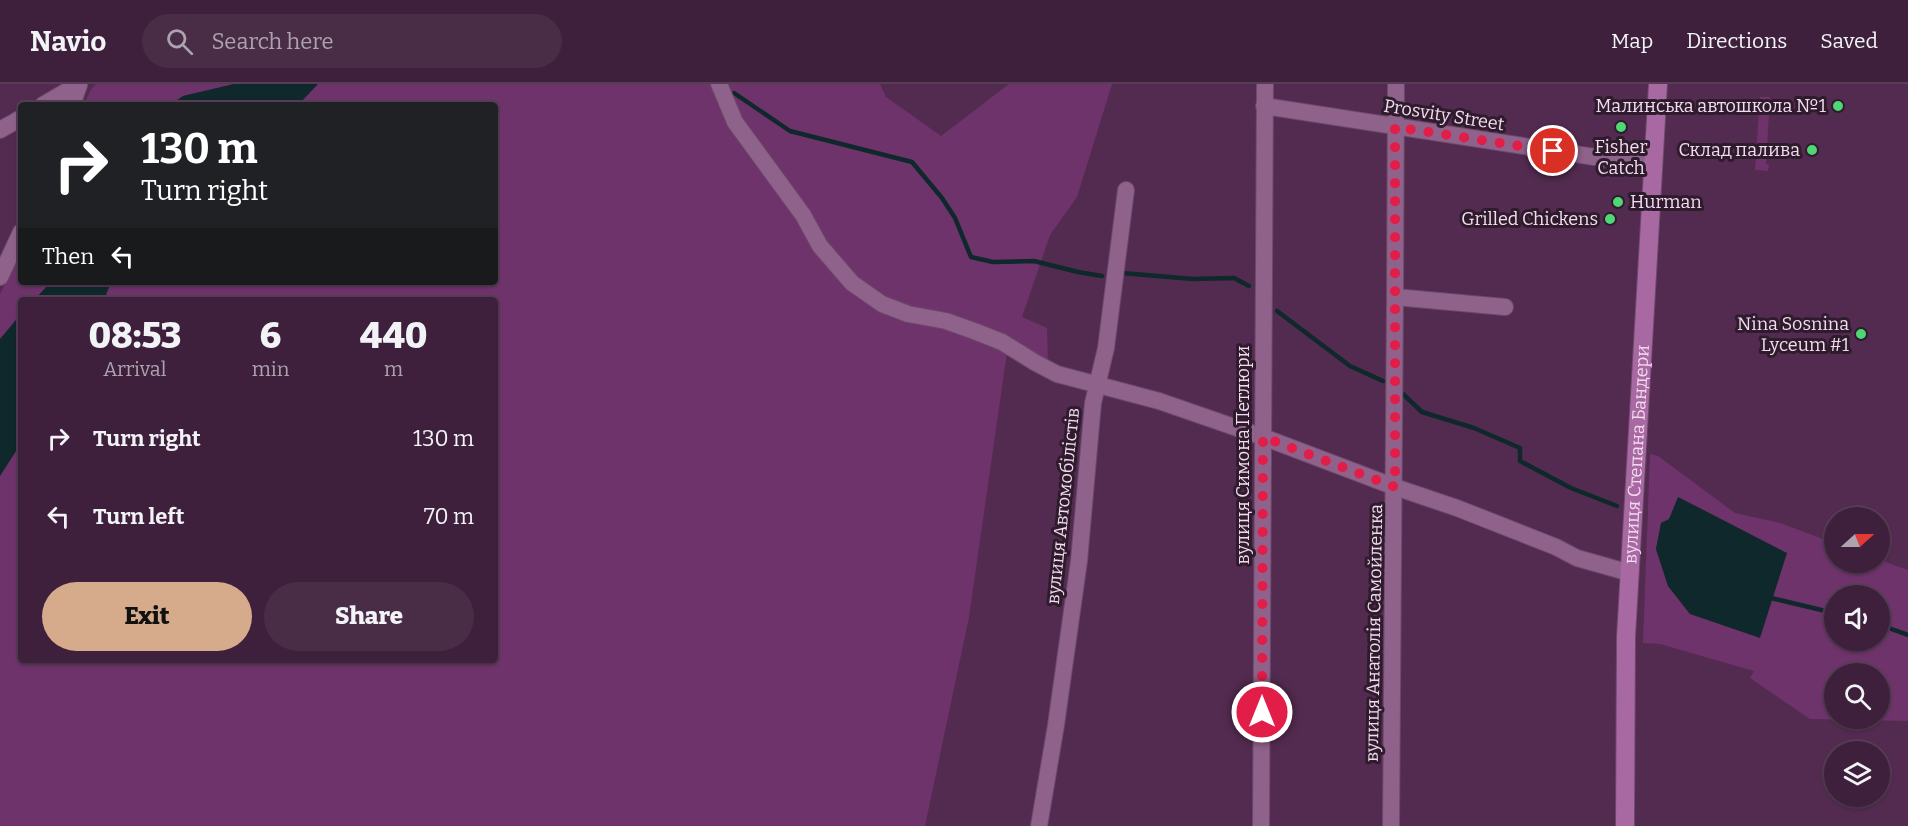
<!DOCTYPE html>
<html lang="en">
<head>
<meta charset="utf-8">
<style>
  :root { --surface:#3e203c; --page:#492d47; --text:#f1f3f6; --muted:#ada3af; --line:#573e56; --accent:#d6ab8b }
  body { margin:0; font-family:Bitter,serif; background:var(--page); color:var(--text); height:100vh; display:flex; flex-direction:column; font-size:22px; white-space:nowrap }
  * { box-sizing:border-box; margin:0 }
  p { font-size:20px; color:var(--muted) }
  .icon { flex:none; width:33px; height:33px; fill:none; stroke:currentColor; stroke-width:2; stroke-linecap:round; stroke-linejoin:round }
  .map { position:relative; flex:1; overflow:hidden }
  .side { position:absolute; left:18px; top:213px; width:480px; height:366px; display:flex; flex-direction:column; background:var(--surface); border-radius:6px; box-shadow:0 2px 4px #0004,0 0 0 2px var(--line) }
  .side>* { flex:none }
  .guide { position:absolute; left:18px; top:18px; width:480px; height:183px; border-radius:6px; box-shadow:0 2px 4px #0004,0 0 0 2px var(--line); background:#202124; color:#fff; overflow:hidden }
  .needle { width:39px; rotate:69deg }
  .controls { position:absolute; left:1824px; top:423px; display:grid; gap:12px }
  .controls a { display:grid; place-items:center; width:66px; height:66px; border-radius:50%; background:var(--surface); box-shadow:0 2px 4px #0004,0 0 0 2px var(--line); font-size:30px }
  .pin { position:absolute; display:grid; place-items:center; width:51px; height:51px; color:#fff; margin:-26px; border:3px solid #fff; border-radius:50%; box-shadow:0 2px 6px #0007 }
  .me { position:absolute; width:66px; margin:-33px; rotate:0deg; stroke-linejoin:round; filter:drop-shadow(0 0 4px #0008) }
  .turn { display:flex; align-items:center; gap:21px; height:126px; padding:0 24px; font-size:27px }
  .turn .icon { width:78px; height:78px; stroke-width:2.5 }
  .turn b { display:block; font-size:42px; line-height:51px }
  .then { display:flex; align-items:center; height:57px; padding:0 24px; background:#0003; gap:12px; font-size:22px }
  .eta { display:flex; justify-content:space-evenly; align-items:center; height:102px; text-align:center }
  .eta b { font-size:36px; font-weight:800; line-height:42px }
  .primary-button { display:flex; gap:12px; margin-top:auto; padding:12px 24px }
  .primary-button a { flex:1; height:69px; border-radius:36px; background:var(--accent); color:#111; font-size:24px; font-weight:800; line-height:69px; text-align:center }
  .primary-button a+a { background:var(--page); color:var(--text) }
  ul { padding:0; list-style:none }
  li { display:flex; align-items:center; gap:18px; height:78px; padding:0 24px }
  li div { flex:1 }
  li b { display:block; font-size:22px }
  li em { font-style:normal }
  header { display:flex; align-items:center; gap:36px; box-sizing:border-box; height:84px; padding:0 30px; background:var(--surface); border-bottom:2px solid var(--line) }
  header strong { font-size:28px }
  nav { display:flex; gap:33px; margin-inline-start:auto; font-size:21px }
  .search { width:420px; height:54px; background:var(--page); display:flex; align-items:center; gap:15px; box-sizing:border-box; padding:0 21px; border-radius:33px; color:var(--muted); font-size:22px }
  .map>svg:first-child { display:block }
  .green { fill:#6f336c; fill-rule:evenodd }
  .water { fill:#0f282c }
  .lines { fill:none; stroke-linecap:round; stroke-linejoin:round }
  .stream { stroke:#0f282c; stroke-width:4.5 }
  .street-casing { stroke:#6c4969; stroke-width:18 }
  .secondary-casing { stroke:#6c4969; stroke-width:20 }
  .street { stroke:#8f628b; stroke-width:16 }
  .secondary { stroke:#a869a3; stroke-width:18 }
  .route { stroke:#e11d48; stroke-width:10; stroke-dasharray:0 18 }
  .poi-dot { fill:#4fd675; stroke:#2e1c2c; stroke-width:2 }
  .labels { text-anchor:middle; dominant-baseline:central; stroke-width:6; stroke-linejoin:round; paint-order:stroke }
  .poi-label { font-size:18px; fill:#f3daf0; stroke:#2e1c2c; text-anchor:end }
  .street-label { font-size:18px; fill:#f3daf0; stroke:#2e1c2c }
</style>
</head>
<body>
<header>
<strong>Navio</strong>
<div class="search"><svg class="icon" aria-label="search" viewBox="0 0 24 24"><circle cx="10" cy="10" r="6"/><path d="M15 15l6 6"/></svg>Search here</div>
<nav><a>Map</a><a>Directions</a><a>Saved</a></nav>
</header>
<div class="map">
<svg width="1908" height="742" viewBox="0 0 1908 742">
  <rect width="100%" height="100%" fill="#532b50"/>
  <g class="green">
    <path d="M 96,0 L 234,0 L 183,12 L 170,21 L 84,21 L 90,7 Z"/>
    <path d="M 318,0 L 880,0 L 886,13 L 941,52 L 1009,0 L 1112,0 L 1077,113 L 1050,151 L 1022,233 L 1047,244 L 1048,284 L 1007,268 L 969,533 L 925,742 L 0,742 L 0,392 L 18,364 L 21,333 L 21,576 L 495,576 L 495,216 L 104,216 L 111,198 L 495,198 L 495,21 L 298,21 Z"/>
    <path d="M 1760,13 L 1770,13 L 1766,80 L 1769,81 L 1768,87 L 1755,86 Z"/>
    <path d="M 21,169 L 21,198 L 51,198 L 34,216 L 21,216 L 21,230 L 0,255 L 0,210 Z"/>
    <path d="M 1650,370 L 1658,372 L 1735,429 L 1780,439 L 1834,459 L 1834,478 L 1880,478 L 1880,476 L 1908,486 L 1908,637 L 1810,635 L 1750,594 L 1754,587 L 1660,560 L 1643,559 ZM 1679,414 L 1694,421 L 1786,469 L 1690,530 L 1668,502 L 1656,465 L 1661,439 L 1669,436 ZM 1834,512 L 1880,512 L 1880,556 L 1834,556 ZM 1834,590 L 1880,590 L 1880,634 L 1834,634 Z"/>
  </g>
  <g class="water">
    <path d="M 234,0 L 318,0 L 298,21 L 170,21 L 183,12 Z"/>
    <path d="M 51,198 L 111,198 L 104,216 L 34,216 Z"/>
    <path d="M 21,230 L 21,333 L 18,364 L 0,392 L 0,255 Z"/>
    <path d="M 1678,413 L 1787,469 L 1760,554 L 1690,530 L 1668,502 L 1656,465 L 1661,439 L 1669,435 Z"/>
  </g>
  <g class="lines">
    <g class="stream">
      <path d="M 734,9 L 790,47 L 912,78 L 942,114 L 955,134 L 971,173 L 993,178 L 1034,177 L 1078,188 L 1102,192"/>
      <path d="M 1122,189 L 1193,195 L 1234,194 L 1249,202"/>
      <path d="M 1277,227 L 1350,282 L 1383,297"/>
      <path d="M 1403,310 L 1422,328 L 1474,344 L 1520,364 L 1520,377 L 1571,404 L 1617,422"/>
      <path d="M 1767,513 L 1834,529"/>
      <path d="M 1880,541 L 1908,551"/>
    </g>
    <g class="street-casing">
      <g id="street">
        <path d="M 719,0 L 735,38 L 803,131 L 820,162 L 852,199 L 882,220 L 908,230 L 946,237 L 974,247 L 1002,258 L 1036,279 L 1057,290 L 1159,317 L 1263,353 L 1395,403 L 1457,424 L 1556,463 L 1577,474 L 1630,489"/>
        <path d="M 1396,0 L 1395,213 L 1505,223"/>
        <path d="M 43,21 L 79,0"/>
        <path d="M 72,21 L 79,1"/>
        <path d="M 1264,22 L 1653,82"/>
        <path d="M 0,46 L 21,34"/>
        <path d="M 0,193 L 21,148"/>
        <path d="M 1039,742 L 1056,641 L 1079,477 L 1093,319 L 1106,264 L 1126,106"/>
        <path d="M 1261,742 L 1265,0"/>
        <path d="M 1391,742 L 1395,213"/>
      </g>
    </g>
    <g class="secondary-casing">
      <g id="secondary">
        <path id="s1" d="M 1625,742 L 1626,553 L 1658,0"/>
      </g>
    </g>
    <use href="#street" class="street"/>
    <use href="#secondary" class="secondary"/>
  </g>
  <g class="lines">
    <path class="route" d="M 1262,628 L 1263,353 L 1395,403 L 1395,43 L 1553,67"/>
  </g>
  <g class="poi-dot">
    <circle cx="1838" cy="22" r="6"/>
    <circle cx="1621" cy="43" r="6"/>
    <circle cx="1812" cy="66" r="6"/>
    <circle cx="1618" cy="118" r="6"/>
    <circle cx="1610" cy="135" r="6"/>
    <circle cx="1861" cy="250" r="6"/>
  </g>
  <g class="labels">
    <g class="poi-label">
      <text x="1826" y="22">Малинська автошкола №1</text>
      <text x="1621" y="63" text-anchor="middle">Fisher<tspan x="1621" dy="21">Catch</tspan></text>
      <text x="1800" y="66">Склад палива</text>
      <text x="1630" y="118" text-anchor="start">Hurman</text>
      <text x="1598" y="135">Grilled Chickens</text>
      <text x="1849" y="240">Nina Sosnina<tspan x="1849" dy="21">Lyceum #1</tspan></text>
    </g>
    <g class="street-label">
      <text transform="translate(1444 31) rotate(9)">Prosvity Street</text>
      <text transform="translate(1243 371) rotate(-90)">вулиця Симона Петлюри</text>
      <text stroke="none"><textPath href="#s1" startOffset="372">вулиця Степана Бандери</textPath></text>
      <text transform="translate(1063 422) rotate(-84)">вулиця Автомобілістів</text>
      <text transform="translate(1374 549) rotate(-89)">вулиця Анатолія Самойленка</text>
    </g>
  </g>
</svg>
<div class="controls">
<a><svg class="needle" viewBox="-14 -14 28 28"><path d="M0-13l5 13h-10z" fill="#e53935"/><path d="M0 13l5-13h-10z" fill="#ada3af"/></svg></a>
<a><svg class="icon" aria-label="sound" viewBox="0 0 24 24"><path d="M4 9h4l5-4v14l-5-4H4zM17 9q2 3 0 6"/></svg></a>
<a><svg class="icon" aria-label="search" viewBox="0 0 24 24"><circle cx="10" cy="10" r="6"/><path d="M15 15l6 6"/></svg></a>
<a><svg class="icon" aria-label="layers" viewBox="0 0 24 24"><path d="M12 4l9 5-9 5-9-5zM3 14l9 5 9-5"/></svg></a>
</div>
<div class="pin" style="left:1553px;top:67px;background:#d93025"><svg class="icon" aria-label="arrive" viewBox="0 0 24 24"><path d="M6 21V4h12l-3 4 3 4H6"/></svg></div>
<svg class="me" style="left:1262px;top:628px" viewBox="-20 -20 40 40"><circle r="17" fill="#e11d48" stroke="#fff" stroke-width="3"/><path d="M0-11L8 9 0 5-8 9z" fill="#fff"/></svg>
<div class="guide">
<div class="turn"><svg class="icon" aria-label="right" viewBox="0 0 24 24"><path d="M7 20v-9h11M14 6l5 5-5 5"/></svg><div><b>130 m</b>Turn right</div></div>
<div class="then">Then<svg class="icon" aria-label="left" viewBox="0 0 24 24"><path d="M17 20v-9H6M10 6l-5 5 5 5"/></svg></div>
</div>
<section class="side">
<div class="eta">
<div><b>08:53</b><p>Arrival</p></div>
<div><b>6</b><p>min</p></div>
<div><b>440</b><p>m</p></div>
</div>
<ul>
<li><svg class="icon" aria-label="right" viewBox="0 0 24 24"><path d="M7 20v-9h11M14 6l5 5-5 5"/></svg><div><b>Turn right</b></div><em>130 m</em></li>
<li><svg class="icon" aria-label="left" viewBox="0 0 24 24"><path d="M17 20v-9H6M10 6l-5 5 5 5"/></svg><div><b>Turn left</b></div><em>70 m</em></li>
</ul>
<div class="primary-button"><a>Exit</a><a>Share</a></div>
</section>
</div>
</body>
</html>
